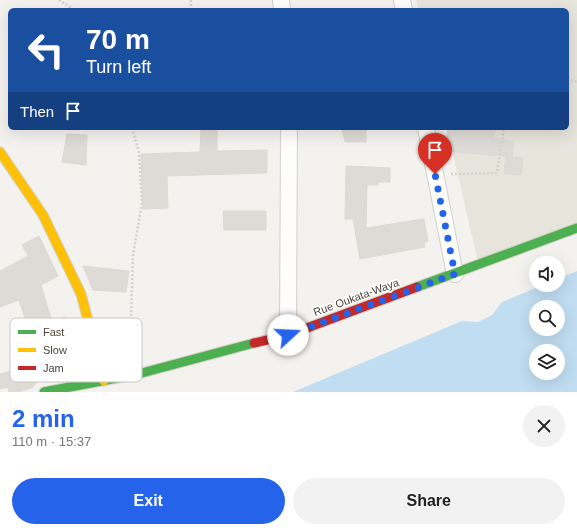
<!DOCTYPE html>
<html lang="en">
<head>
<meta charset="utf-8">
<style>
  :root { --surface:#fff; --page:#f2f2f2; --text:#222; --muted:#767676; --accent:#2563eb }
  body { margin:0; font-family:Helvetica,sans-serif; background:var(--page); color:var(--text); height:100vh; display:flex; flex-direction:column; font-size:15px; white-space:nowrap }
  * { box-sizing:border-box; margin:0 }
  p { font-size:13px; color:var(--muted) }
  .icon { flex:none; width:22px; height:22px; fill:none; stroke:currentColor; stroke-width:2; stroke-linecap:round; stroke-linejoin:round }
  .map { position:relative; height:392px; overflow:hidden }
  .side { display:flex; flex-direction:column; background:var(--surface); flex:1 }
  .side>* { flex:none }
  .banner { position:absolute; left:8px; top:8px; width:561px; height:122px; border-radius:6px; box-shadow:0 4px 16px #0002; background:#1a4fa0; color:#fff; overflow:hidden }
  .buttons { position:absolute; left:529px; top:256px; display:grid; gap:8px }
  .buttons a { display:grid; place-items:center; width:36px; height:36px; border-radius:50%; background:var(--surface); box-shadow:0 4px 16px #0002; font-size:20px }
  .pin { position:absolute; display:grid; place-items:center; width:34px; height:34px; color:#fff; margin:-41px -17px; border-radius:50% 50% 50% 0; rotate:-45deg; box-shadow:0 0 4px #0007 }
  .pin .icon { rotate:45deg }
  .me { position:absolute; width:44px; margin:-22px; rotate:70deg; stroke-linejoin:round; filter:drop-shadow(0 0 3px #0008) }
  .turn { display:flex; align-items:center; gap:14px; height:84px; padding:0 12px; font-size:18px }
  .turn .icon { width:52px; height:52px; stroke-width:2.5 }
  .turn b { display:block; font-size:28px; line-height:34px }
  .then { display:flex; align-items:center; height:38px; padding:0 12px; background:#0003; gap:8px; font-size:15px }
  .round { display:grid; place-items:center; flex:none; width:42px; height:42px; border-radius:21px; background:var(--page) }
  .head { display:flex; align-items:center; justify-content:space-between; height:68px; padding:0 12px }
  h1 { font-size:24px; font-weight:700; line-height:30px; color:var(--accent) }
  .primary-button { display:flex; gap:8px; margin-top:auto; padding:8px 12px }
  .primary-button a { flex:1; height:46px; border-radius:24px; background:var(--accent); color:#fff; font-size:16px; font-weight:700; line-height:46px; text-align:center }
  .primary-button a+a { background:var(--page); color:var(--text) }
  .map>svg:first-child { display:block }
  .residential { fill:#e7e4dc }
  .water { fill:#c0ddf1; fill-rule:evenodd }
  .building { fill:#dedbd6; stroke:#dcd9d4 }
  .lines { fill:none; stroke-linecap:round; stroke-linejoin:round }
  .street-casing { stroke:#d2d0cb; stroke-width:18 }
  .fast-casing { stroke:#d3cfc5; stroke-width:11 }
  .slow-casing { stroke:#d3cfc5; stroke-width:11 }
  .jam-casing { stroke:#d3cfc5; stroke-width:11 }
  .path { stroke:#d3d2cc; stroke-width:2.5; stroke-dasharray:2 2; stroke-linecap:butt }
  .street { stroke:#fdfdfc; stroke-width:16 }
  .fast { stroke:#4caf50; stroke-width:9 }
  .slow { stroke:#ffc107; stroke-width:9 }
  .jam { stroke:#c62828; stroke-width:9 }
  .route { stroke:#2563eb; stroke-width:7; stroke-dasharray:0 12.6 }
  .labels { text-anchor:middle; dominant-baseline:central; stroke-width:3.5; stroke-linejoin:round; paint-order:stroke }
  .street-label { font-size:11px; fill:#4b4439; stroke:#fff }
  .key { fill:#fff; stroke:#c9c7c4; stroke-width:1 }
  .key-label { font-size:11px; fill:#4b4439 }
</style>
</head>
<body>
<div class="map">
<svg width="577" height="392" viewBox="0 0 577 392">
  <rect width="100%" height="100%" fill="#f4f2ee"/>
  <path class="residential" d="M 416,0 L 577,0 L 577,226 L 478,262 L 447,128 L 567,128 L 567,10 L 419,10 Z"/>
  <path class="water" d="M 577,271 L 577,392 L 293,392 L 462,321 L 478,322 L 492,315 L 502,302 L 543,285 L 558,285 L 558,279 ZM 536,307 L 558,307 L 558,329 L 536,329 ZM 536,351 L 558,351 L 558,373 L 536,373 Z"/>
  <g class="building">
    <path d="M 201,128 L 217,128 L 217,151 L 267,150 L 267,173 L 167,176 L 168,208 L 143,209 L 141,154 L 200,152 Z"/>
    <path d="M 342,128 L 366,128 L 366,142 L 345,142 Z"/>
    <path d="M 448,128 L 495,128 L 494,138 L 514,142 L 512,157 L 445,151 Z"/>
    <path d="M 67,134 L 87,135 L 86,165 L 62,162 Z"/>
    <path d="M 506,157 L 523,158 L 521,175 L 504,174 Z"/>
    <path d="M 346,166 L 390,168 L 390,182 L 378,182 L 378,185 L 367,185 L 366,228 L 424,219 L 428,241 L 424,242 L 425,247 L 360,259 L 353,219 L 345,219 Z"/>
    <path d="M 223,211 L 266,211 L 266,230 L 224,230 Z"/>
    <path d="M 39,236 L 58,276 L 41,285 L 52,322 L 65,317 L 73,349 L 40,362 L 19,300 L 0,307 L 0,271 L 28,256 L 22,245 Z"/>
    <path d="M 83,266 L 129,271 L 126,292 L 93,290 Z"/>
    <path d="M 50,361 L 55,377 L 41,380 L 36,383 L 32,388 L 18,392 L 9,392 L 8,387 L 0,389 L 0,374 Z"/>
  </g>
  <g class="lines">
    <g class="street-casing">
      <g id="street">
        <path d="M 281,0 L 282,10"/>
        <path d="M 402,0 L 404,10"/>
        <path d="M 426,128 L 455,274"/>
        <path d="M 288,335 L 289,128"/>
      </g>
    </g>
    <g class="fast-casing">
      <g id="fast">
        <path d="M 417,287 L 577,228"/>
        <path d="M 44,392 L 138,374 L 254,343"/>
      </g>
    </g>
    <g class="slow-casing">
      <path id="slow" d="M 0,152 L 43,215 L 81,294 L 104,381"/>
    </g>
    <g class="jam-casing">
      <path id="jam" d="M 254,343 L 288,335 L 417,287"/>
    </g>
    <g class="path">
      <path d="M 59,0 L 75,10"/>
      <path d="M 191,10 L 191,0"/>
      <path d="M 567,79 L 577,82"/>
      <path d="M 132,128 L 139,152 L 142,203 L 133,255 L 131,320 L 136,356"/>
      <path d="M 451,174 L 497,173 L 504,128"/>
    </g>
    <use href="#street" class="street"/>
    <use href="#fast" class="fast"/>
    <use href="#slow" class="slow"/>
    <use href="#jam" class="jam"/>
  </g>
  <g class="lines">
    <path class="route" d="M 288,335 L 455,274 L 435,174"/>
  </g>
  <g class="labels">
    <g class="street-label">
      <text transform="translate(356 297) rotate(-20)">Rue Oukata-Waya</text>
    </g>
  </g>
  <rect x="10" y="318" width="132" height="64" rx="6" class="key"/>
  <rect x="18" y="330" width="18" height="4" fill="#4caf50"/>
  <rect x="18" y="348" width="18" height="4" fill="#ffc107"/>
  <rect x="18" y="366" width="18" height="4" fill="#c62828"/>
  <g class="key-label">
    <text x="43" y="336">Fast</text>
    <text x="43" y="354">Slow</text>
    <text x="43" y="372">Jam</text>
  </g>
</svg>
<div class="buttons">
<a><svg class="icon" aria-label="sound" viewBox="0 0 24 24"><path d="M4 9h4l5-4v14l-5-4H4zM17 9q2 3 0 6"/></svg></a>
<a><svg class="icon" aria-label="search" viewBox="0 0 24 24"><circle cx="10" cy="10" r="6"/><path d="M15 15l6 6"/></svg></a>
<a><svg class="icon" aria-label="layers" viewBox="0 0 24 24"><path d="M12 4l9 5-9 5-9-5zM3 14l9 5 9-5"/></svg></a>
</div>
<div class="pin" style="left:435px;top:174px;background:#d93025"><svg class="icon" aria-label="arrive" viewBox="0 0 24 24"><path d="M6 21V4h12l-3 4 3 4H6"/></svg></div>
<svg class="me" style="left:288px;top:335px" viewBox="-20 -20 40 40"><circle r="19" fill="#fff"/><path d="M0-13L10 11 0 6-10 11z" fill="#2563eb"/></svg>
<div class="banner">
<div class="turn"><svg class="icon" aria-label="left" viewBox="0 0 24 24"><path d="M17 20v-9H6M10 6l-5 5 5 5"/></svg><div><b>70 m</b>Turn left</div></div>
<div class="then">Then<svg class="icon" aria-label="arrive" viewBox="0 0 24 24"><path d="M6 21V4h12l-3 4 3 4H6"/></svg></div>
</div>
</div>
<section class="side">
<div class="head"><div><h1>2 min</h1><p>110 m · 15:37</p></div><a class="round"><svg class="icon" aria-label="close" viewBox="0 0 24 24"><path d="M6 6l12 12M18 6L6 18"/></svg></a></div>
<div class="primary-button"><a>Exit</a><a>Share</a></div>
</section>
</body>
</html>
